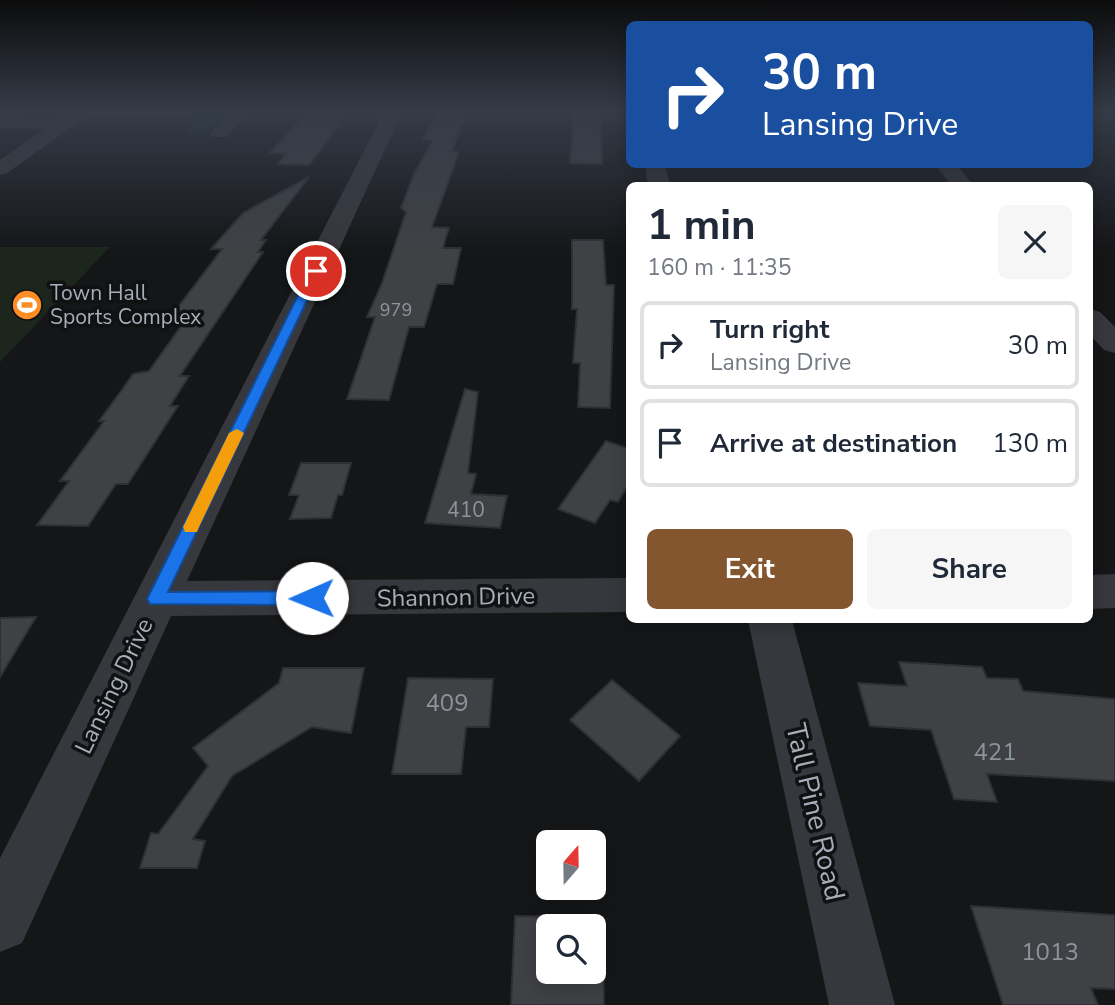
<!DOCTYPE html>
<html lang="en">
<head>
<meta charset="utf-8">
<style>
  :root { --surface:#fff; --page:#f6f6f7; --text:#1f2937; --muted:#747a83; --line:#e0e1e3; --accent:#84562f }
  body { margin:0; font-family:"Nunito Sans",sans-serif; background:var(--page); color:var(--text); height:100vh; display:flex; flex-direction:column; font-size:26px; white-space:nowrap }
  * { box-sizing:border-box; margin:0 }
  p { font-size:23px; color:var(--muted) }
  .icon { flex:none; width:38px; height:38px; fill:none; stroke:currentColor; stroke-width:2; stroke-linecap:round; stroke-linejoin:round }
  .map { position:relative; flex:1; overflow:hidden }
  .sheet { position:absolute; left:626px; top:182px; width:467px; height:441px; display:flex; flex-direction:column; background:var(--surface); border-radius:10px; box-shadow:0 4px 18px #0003 }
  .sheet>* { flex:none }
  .guide { position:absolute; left:626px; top:21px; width:467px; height:147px; border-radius:10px; box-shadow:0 4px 18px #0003; background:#1a4fa0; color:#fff; overflow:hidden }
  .needle { width:46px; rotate:20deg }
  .tools { position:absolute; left:536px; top:830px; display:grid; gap:14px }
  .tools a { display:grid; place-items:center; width:70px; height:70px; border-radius:10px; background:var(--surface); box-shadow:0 4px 18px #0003; font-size:35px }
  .pin { position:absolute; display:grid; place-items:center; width:60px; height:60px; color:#fff; margin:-30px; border:4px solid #fff; border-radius:50%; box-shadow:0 2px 7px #0007 }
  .me { position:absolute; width:77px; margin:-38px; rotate:269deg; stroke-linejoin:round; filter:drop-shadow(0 0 5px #0008) }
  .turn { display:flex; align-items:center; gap:24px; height:147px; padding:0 21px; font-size:32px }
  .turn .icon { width:91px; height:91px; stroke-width:2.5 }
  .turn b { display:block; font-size:49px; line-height:60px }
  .round { display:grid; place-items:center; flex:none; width:74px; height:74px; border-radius:10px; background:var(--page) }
  .headline { display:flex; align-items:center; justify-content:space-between; height:119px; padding:0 21px }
  h1 { font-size:42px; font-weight:700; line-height:52px }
  .primary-button { display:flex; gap:14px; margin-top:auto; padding:14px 21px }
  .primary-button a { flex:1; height:80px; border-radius:10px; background:var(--accent); color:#fff; font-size:28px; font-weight:700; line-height:80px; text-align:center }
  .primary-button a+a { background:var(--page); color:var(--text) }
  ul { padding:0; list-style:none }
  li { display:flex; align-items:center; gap:21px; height:88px; margin:0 14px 10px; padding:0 7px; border:4px solid var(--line); border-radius:10px }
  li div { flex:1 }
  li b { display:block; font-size:26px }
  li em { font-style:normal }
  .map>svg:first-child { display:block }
  .green { fill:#1d261d }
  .building { fill:#3f4145; stroke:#2f3034; stroke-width:2; fill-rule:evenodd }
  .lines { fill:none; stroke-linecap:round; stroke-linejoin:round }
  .minor { fill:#36383d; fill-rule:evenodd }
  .route { fill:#1a73e8; stroke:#114b97; stroke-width:2 }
  .slow { fill:#f59e0b }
  .labels { text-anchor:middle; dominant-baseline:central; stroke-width:7; stroke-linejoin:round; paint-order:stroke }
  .far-number-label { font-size:18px; fill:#8c949c }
  .far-poi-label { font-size:21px; fill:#a6afb9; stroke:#101113; text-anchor:start }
  .number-label { font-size:21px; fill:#8c949c }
  .street-label { font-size:24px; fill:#a6afb9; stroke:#101113 }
  .near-number-label { font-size:24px; fill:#8c949c }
  .near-street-label { font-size:28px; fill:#a6afb9; stroke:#101113 }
</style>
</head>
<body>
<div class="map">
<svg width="1115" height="1005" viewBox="0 0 1115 1005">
  <rect width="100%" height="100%" fill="#151618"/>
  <g class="green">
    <path d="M 210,112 L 235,112 C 221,124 204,133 185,133 L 193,125 L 184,125 L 197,116 Z"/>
    <path d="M 0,247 L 110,247 L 0,362 Z"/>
  </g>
  <g class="building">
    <path d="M 438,112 L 467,112 L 452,151 L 459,152 L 432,227 L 449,228 L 443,248 L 461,248 L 453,284 L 437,284 L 424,327 L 409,327 L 389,400 L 347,399 L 375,317 L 367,317 L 382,283 L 406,212 L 401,208 L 414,174 L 433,140 L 422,140 Z"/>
    <path d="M 574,112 L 600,112 L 602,164 L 570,163 Z"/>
    <path d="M 303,117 L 340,117 L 336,123 L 341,123 L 309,165 L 278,164 L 286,154 L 270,153 Z"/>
    <path d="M 309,177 L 261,240 L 266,240 L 258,252 L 263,252 L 180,376 L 189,376 L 170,406 L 178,406 L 128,484 L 116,484 L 88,526 L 37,525 L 69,481 L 60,481 L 104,421 L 99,421 L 121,391 L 133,374 L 149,371 L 186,319 L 169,319 L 222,249 L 211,249 L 243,213 Z"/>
    <path d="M 572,240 L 603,240 L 606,285 L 614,285 L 610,408 L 578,407 L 580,363 L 573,363 L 577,309 L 572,309 Z"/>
    <path d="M 465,389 L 478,392 L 468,473 L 476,474 L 471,494 L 507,496 L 500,528 L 425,523 Z"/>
    <path d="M 606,441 L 630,449 L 630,482 L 618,502 L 610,500 L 595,523 L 558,509 Z"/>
    <path d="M 301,463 L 351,463 L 342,495 L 338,495 L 331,518 L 290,519 L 299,495 L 289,495 Z"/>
    <path d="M 36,617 L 0,677 L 0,618 Z"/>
    <path d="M 899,662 L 982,667 L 987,678 L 1018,679 L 1023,691 L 1115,699 L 1115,781 L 987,774 L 997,802 L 954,799 L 931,730 L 870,726 L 858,683 L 907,686 Z"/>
    <path d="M 283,668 L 364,668 L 351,733 L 312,727 L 232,776 L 193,839 L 205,841 L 197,868 L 140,868 L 151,833 L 158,834 L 208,766 L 193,748 L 279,683 Z"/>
    <path d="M 408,678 L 493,679 L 489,727 L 466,727 L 461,774 L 392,774 Z"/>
    <path d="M 612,680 L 680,736 L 639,781 L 570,720 Z"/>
    <path d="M 971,906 L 1115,915 L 1115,989 L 1091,988 L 1098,1005 L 1003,1005 Z"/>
    <path d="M 515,916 L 603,917 L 604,1005 L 511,1005 ZM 548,926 L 593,926 L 593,971 L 548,971 Z"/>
  </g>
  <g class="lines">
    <g class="minor">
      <path d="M 70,112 L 198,112 L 189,117 L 84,118 L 7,173 L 0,175 L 0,160 L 44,129 L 0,128 L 0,118 L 53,119 Z"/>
      <path d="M 232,112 L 251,112 L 226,137 L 212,137 L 210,133 Z"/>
      <path d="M 384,112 L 402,112 L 187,581 L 630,578 L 630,612 L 171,616 L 22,943 L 0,952 L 0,858 Z"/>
      <path d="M 645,164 L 665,164 L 670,186 L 648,186 Z"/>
      <path d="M 934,164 L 956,164 L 974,186 L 952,186 Z"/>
      <path d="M 1090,309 L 1100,312 L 1115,327 L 1115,353 L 1104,350 L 1090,335 Z"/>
      <path d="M 1115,574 L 1115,608 L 1090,609 L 1090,575 Z"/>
      <path d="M 748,620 L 792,620 L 895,1005 L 829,1005 Z"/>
    </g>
  </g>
  <linearGradient id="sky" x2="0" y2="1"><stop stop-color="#0c0c0d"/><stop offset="0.44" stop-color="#353c48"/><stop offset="1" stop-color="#353c48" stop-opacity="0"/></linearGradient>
  <rect width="1115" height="252" fill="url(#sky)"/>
  <path class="route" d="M 316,267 L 321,271 L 168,592 L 312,591 L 321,598 L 312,605 L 150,604 L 147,599 L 310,271 Z"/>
  <path class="slow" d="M 237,429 L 244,433 L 199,527 L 197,532 L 185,532 L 183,527 L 229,433 Z"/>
  <defs>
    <g id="stadium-disc" transform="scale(1.575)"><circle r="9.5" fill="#ff8d26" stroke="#101113"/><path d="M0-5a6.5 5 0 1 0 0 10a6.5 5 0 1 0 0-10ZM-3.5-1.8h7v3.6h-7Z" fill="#fff"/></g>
  </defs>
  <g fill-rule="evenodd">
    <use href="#stadium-disc" x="27" y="305"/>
  </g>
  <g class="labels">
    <g class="far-number-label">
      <text x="396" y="310">979</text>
    </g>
    <g class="far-poi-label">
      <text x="50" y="293">Town Hall<tspan x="50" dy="24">Sports Complex</tspan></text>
    </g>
    <g class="number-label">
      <text x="466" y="510">410</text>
    </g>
    <g class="street-label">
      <text transform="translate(456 597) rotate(-1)">Shannon Drive</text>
      <text transform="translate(114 686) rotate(-64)">Lansing Drive</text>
    </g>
    <g class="near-number-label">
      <text x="447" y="703">409</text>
      <text x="995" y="752">421</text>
      <text x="1050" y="952">1013</text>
    </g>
    <g class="near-street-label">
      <text transform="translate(815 812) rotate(77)">Tall Pine Road</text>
    </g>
  </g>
</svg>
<div class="tools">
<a><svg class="needle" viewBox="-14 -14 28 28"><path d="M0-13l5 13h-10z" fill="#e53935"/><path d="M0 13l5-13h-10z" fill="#747a83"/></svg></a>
<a><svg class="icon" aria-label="search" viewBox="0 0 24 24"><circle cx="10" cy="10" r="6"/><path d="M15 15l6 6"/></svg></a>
</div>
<div class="pin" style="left:316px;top:271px;background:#d93025"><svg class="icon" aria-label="arrive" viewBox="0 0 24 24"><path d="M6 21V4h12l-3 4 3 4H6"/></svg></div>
<svg class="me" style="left:312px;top:598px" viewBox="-20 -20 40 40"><circle r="19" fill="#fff"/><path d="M0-13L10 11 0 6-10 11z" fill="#1a73e8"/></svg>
<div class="guide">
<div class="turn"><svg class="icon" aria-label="right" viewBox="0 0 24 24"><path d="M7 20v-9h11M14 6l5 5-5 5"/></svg><div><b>30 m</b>Lansing Drive</div></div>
</div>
<section class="sheet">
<div class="headline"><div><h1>1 min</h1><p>160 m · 11:35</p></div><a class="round"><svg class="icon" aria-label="close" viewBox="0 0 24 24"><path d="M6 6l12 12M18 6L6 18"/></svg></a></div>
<ul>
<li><svg class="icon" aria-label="right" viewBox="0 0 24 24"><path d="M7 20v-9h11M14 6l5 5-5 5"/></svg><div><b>Turn right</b><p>Lansing Drive</p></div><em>30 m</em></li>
<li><svg class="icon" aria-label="arrive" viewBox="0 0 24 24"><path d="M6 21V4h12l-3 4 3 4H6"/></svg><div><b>Arrive at destination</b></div><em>130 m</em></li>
</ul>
<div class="primary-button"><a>Exit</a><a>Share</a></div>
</section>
</div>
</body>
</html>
